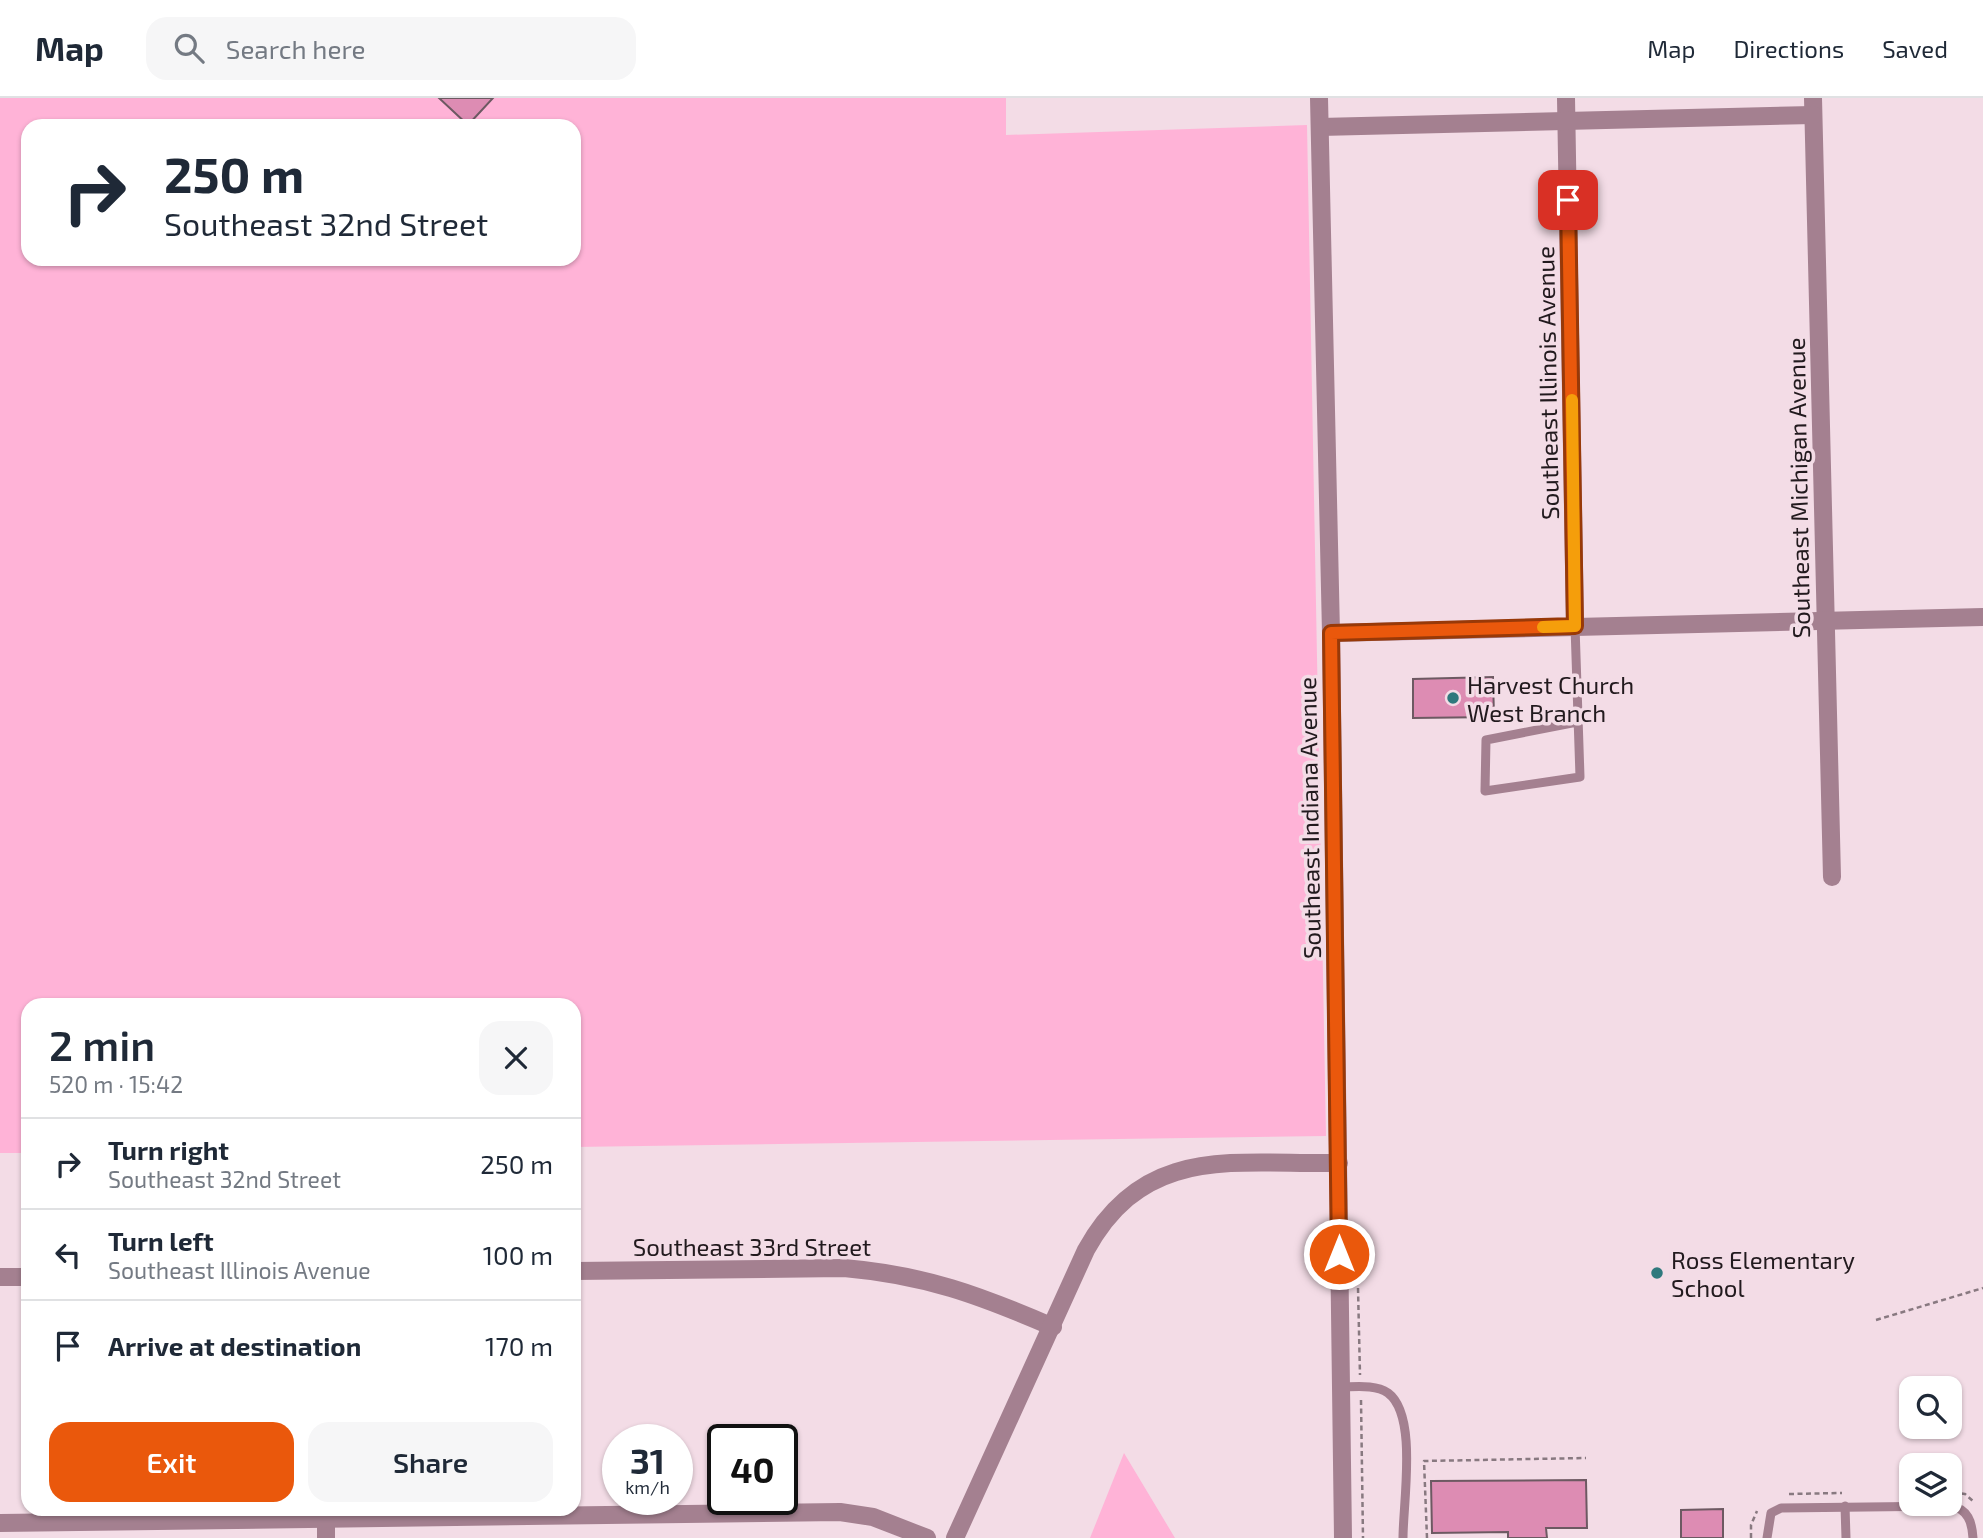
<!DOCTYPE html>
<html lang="en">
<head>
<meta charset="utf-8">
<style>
  :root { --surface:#fff; --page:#f6f6f7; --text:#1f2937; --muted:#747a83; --line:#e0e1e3; --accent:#ea580c }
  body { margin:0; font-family:"Exo 2",sans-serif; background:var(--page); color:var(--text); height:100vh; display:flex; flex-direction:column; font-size:26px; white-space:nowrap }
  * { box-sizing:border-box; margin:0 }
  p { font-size:23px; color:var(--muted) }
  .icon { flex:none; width:38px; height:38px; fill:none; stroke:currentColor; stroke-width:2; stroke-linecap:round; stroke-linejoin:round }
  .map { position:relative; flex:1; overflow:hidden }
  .panel { position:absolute; left:21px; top:900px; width:560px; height:518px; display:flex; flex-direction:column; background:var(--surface); border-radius:21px; box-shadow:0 2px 5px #0004 }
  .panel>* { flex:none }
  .banner { position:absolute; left:21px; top:21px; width:560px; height:147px; border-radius:21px; box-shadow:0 2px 5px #0004; background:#fff; color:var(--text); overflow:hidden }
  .buttons { position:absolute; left:1899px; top:1278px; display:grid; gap:14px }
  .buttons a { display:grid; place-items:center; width:63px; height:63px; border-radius:14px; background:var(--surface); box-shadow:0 2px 5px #0004; font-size:35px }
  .speed { position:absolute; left:602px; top:1326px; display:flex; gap:14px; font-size:35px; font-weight:700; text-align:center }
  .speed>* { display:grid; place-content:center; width:91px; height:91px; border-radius:50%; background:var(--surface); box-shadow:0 2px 5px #0004; line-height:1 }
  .speed small { font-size:18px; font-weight:400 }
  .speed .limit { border:4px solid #111; border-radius:10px; background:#fff; color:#111 }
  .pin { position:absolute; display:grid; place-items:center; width:60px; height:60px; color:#fff; margin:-30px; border-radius:14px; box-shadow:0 4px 10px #0006 }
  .me { position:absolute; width:77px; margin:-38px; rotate:0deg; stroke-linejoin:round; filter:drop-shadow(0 0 5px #0008) }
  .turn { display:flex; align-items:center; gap:24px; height:147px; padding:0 28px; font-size:32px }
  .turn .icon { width:91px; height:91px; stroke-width:2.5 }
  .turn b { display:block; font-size:49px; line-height:60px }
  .round { display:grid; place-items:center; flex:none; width:74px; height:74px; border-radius:21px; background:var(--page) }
  .overview { display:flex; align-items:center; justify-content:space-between; height:119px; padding:0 28px }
  h1 { font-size:42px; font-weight:600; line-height:52px }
  .action { display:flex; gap:14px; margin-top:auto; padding:14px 28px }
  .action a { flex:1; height:80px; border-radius:21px; background:var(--accent); color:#fff; font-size:28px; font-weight:600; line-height:80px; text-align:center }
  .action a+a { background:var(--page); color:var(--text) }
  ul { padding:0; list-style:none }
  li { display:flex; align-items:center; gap:21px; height:91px; padding:0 28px; border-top:2px solid var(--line) }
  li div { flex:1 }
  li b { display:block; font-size:26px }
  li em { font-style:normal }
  header { display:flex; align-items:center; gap:42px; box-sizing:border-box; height:98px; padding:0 35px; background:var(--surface); border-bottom:2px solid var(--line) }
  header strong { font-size:33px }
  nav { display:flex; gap:38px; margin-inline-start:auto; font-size:24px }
  .search { width:490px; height:63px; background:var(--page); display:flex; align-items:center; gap:18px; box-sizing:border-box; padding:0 24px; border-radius:21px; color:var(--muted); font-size:26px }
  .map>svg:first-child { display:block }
  .green { fill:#ffb3d7; fill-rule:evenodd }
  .building { fill:#dd8cb3; stroke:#6d5962; stroke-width:2 }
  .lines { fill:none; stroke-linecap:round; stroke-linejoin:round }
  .path { stroke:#887980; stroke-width:2.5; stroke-dasharray:5 3.5; stroke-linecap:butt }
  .service { stroke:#a48090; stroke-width:9 }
  .minor { stroke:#a48090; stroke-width:18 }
  .tertiary { stroke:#a48090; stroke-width:18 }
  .route-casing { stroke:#983908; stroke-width:18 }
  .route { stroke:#ea580c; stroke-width:12 }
  .slow { stroke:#f59e0b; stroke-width:12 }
  .poi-dot { fill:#2f797d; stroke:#f3dce6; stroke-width:2.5 }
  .labels { text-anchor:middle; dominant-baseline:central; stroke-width:7; stroke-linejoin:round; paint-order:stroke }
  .street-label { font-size:24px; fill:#221a1e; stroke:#f3dce6 }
  .poi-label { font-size:24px; fill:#221a1e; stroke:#f3dce6; text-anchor:start }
</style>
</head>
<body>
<header>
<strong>Map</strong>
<div class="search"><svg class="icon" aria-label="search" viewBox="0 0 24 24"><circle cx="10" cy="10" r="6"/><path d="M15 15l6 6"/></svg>Search here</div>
<nav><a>Map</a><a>Directions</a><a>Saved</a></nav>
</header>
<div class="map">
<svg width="1983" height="1440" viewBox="0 0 1983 1440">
  <rect width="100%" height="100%" fill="#f3dce6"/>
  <g class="green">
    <path d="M 0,0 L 1006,0 L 1006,37 L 1307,27 L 1326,1038 L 574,1049 L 574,906 L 28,906 L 28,1055 L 0,1055 ZM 28,28 L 574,28 L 574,161 L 28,161 Z"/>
    <path d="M 1124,1355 L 1175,1440 L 1090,1440 Z"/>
  </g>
  <g class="building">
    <path d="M 439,0 L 493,0 L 468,27 Z"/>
    <path d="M 1493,579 L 1494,619 L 1413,620 L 1413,581 Z"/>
    <path d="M 1586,1382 L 1587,1430 L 1546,1430 L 1547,1440 L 1508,1440 L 1508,1434 L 1432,1435 L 1431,1383 Z"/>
    <path d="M 1723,1411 L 1723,1440 L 1681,1440 L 1681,1412 Z"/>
  </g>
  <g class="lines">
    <g class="path">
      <path d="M 1358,1190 L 1360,1277"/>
      <path d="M 1876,1222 L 1983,1190"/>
      <path d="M 1361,1302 L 1363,1440"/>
      <path d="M 1953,1394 L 1965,1396 L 1974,1404"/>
      <path d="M 1789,1396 L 1842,1395"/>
      <path d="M 1427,1440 L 1424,1363 L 1586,1360"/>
      <path d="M 1751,1440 L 1751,1427 L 1757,1413"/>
    </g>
    <g class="service">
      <path d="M 1575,528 L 1580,679 L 1485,693 L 1486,642 L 1577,624"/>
      <path d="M 1340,1289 C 1355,1289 1375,1286 1388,1295 C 1418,1317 1403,1404 1403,1440"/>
      <path d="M 1845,1408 L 1846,1440"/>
      <path d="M 1767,1440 L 1771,1415 L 1781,1410 L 1951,1408 C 1968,1411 1972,1424 1973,1440"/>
    </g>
    <g class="minor">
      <path d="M 1566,0 L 1575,528"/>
      <path d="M 1813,0 L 1832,779"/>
      <path d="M 1320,29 L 1813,17"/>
      <path d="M 1331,535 L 1983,519"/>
      <path d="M 574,1173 L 844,1170 C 925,1177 979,1197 1053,1229"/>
      <path d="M 0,1179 L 28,1179"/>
      <path d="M 326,1410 L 326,1440"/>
      <path d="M 0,1425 L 840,1414 L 873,1419 L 927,1440"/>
      <path d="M 955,1440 L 1086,1152 C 1145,1045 1235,1067 1339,1065"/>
    </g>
    <path class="tertiary" d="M 1319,0 L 1331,535 L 1343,1440"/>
  </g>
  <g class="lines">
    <g class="route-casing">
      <path id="route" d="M 1339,1156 L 1331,535 L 1575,528 L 1568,102"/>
    </g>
    <use href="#route" class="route"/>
    <path class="slow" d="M 1543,529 L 1575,528 L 1572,302"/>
  </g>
  <g class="poi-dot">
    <circle cx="1453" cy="600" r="7"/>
    <circle cx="1657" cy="1175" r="7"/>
  </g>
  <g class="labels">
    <g class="street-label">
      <text transform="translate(1547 285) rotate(-91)">Southeast Illinois Avenue</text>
      <text transform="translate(1798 390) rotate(-91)">Southeast Michigan Avenue</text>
      <text transform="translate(1309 720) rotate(-91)">Southeast Indiana Avenue</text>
      <text x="752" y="1148">Southeast 33rd Street</text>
    </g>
    <g class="poi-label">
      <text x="1467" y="586">Harvest Church<tspan x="1467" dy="28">West Branch</tspan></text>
      <text x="1671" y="1161">Ross Elementary<tspan x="1671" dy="28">School</tspan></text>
    </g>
  </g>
</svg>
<div class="buttons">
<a><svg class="icon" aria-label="search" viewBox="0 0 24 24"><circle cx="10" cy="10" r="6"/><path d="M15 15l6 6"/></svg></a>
<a><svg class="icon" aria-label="layers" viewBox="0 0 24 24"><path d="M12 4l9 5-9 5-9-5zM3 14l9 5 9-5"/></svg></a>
</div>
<div class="speed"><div>31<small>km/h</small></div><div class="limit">40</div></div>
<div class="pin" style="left:1568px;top:102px;background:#d93025"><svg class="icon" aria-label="arrive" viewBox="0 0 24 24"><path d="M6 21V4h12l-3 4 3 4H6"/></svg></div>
<svg class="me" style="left:1339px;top:1156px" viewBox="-20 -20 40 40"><circle r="17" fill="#ea580c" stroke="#fff" stroke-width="3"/><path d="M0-11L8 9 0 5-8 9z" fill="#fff"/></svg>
<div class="banner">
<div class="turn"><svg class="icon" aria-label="right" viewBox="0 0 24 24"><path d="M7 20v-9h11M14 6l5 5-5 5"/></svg><div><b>250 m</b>Southeast 32nd Street</div></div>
</div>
<section class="panel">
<div class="overview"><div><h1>2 min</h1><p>520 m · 15:42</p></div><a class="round"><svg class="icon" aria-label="close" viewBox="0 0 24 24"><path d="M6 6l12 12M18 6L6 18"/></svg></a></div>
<ul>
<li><svg class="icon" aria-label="right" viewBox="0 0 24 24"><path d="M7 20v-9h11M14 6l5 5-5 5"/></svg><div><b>Turn right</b><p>Southeast 32nd Street</p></div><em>250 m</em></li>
<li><svg class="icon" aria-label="left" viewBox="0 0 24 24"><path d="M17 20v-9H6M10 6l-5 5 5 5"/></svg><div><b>Turn left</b><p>Southeast Illinois Avenue</p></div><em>100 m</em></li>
<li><svg class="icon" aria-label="arrive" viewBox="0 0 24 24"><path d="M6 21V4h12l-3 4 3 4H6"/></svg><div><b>Arrive at destination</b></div><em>170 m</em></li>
</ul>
<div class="action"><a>Exit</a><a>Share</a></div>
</section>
</div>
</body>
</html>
